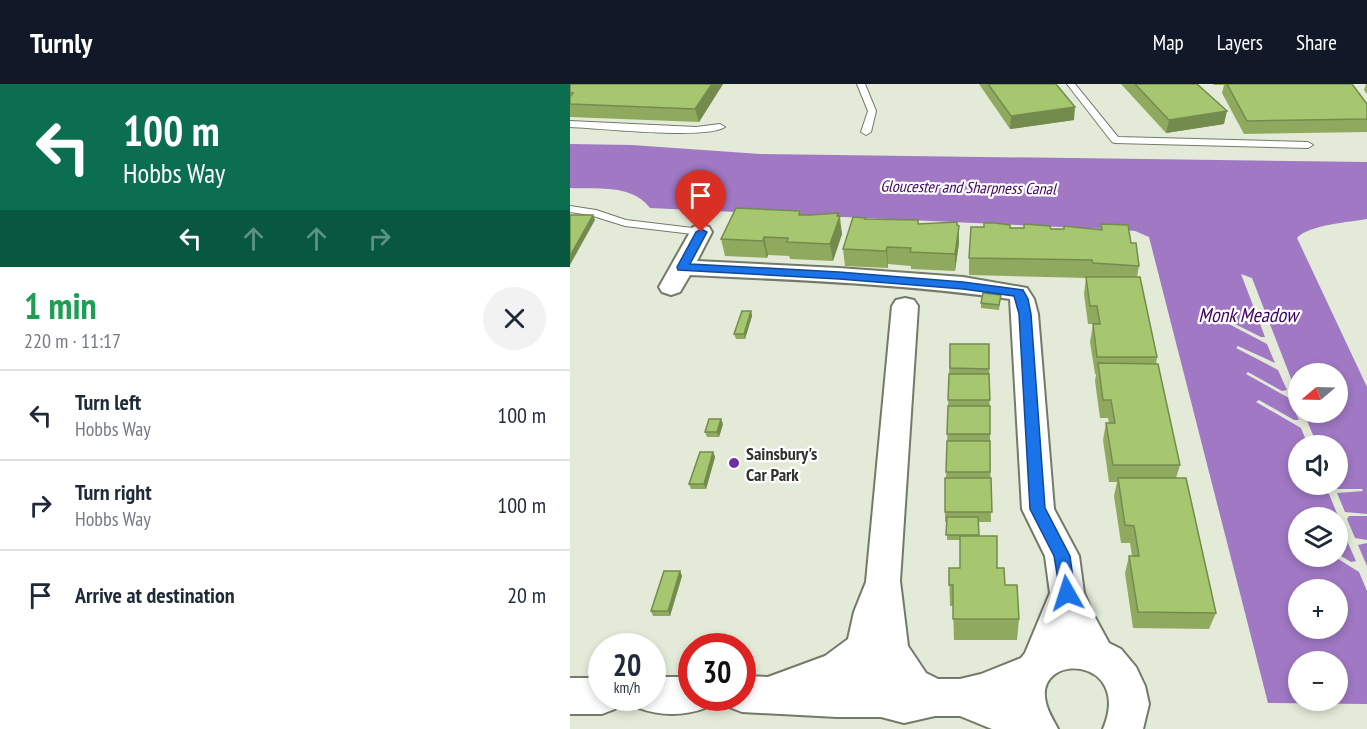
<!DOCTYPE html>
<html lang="en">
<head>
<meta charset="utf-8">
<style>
  :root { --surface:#fff; --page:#f2f2f3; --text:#1f2937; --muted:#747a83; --line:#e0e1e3; --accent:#111827 }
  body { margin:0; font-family:"PT Sans Narrow",sans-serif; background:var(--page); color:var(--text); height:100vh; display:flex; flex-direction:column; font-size:22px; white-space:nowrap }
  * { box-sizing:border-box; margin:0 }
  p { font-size:20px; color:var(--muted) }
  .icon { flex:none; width:33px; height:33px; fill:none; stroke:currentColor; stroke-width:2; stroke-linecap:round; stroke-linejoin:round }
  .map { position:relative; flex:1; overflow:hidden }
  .details { display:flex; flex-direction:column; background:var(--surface); width:570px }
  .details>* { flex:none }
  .guide { background:#0b6e4f; color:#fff; overflow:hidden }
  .needle { width:39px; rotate:251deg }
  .buttons { position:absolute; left:718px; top:279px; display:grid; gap:12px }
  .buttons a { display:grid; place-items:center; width:60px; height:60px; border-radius:50%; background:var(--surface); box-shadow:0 3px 9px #0003; font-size:30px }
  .speed { position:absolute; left:18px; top:549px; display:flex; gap:12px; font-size:30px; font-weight:700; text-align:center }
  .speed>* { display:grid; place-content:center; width:78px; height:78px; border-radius:50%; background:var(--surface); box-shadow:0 3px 9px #0003; line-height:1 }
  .speed small { font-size:15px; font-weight:400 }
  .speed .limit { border:9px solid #d22; background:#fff; color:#111 }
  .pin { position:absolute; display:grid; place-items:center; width:51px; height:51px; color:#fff; margin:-62px -26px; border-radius:50% 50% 50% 0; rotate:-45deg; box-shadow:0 0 6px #0007 }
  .pin .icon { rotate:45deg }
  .me { position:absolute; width:66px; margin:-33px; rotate:354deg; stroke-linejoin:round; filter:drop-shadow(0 0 4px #0008) }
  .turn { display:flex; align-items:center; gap:21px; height:126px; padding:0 24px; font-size:27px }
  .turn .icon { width:78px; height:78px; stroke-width:2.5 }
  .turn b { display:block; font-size:42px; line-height:51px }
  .lanes { display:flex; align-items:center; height:57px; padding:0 24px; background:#0003; justify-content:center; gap:30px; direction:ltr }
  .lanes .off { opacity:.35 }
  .round { display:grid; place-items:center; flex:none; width:63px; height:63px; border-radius:32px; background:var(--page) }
  .headline { display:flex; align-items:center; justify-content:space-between; height:102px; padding:0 24px }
  h1 { font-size:36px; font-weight:800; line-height:45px; color:#1e9e55 }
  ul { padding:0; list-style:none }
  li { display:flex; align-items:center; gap:18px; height:90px; padding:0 24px; border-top:2px solid var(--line) }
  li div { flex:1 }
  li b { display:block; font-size:22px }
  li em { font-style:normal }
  header { display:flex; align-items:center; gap:36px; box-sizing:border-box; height:84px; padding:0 30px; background:var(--accent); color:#fff }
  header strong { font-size:28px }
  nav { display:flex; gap:33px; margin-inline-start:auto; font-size:21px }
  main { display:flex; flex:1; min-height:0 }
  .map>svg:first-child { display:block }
  .water { fill:#a078c4; fill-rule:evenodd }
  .pier { fill:#e3ead8 }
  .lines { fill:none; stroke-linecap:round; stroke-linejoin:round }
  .lane-casing { stroke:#737a6a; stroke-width:2 }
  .street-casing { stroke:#737a6a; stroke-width:4 }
  .lane { fill:#fff; fill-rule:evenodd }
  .street { fill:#fff; fill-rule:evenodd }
  .wall { fill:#8faa5f }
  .shaded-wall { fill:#748b4e }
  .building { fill:#a6c66f; stroke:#748b4e; stroke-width:1.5 }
  .route { fill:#1a73e8; stroke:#114b97; stroke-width:1.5 }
  .poi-dot { fill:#712da2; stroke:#fff; stroke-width:2 }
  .labels { text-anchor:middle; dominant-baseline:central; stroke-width:4.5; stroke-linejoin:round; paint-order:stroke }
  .far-water-label { font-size:16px; font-style:italic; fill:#400264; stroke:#fff }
  .poi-label { font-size:18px; font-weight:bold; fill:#30332c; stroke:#fff; text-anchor:start }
  .water-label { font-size:20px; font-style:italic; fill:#400264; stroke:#fff }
</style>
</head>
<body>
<header>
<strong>Turnly</strong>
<nav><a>Map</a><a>Layers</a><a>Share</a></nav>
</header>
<main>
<section class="details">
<div class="guide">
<div class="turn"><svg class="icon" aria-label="left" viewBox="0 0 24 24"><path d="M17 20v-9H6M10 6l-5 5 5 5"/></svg><div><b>100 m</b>Hobbs Way</div></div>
<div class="lanes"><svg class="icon" aria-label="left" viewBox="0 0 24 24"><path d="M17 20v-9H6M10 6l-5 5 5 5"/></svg><svg class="icon off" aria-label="ahead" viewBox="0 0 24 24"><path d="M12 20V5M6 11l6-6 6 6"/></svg><svg class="icon off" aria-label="ahead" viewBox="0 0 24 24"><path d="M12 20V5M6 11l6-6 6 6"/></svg><svg class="icon off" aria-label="right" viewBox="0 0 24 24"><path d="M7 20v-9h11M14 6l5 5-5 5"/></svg></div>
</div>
<div class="headline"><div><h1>1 min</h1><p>220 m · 11:17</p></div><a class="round"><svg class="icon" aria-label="close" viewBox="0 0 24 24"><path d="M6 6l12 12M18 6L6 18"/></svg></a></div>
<ul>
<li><svg class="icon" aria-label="left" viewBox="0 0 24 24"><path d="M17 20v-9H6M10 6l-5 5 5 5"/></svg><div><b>Turn left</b><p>Hobbs Way</p></div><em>100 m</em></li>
<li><svg class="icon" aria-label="right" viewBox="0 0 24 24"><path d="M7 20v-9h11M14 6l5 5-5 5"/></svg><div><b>Turn right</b><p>Hobbs Way</p></div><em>100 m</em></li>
<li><svg class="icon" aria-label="arrive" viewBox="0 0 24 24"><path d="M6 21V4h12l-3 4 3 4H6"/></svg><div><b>Arrive at destination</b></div><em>20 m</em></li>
</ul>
</section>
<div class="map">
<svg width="797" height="645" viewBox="0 0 797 645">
  <rect width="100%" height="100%" fill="#e3ead8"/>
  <path class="water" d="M 0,60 L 62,61 L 190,70 L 797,78 L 797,135 C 780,138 738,141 727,154 L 797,303 L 797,620 L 698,619 L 579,153 L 565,147 L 555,146 L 80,124 C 63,100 26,105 0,104 ZM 729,290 L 768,290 L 768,328 L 729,328 ZM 729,362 L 768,362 L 768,400 L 729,400 ZM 729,434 L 768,434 L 768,472 L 729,472 ZM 729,506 L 768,506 L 768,544 L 729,544 ZM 729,578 L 768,578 L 768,616 L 729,616 Z"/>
  <g class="pier">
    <path d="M 671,190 L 682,194 L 729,315 L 729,328 L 734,329 L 747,361 L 738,361 L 731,344 L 686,318 L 689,316 L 724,336 L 729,336 L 719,314 L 676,290 L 678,288 L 712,307 L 717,306 L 708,286 L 666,264 L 668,262 L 705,279 L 697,260 L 657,239 L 659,237 L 691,253 L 695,253 Z"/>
    <path d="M 743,401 L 763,401 L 768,405 L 792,405 L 793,407 L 767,409 L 775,428 L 797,430 L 797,432 L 779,432 L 777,435 L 785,454 L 797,456 L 797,459 L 788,461 L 797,482 L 797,507 L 789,488 L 765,473 L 768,472 L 768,470 L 781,478 L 786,477 L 773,448 L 768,445 L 770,437 L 759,410 Z"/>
  </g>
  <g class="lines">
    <g class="lane-casing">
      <g id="lane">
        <path d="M 287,0 L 295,0 L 306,27 L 301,48 L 296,51 L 291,48 L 298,27 Z"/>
        <path d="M 497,0 L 505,0 L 548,53 L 738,58 L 743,61 L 738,64 L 545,59 L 542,58 Z"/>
        <path d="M 0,37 L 126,43 L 150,40 L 155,43 C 136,56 28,44 0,43 Z"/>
        <path d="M 0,122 L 26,126 L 56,136 L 131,145 L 136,148 L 131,151 L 55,142 L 20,131 L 0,128 Z"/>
      </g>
    </g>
    <g class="street-casing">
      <g id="street">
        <path d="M 131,141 L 139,143 L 142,148 L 127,177 L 269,184 L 393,193 L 457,204 L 464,215 L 468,230 L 484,425 L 509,472 L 514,509 L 521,526 L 539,559 L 551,565 L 566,583 L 575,602 L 579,620 L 573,645 L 533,645 C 564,572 463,567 476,619 C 478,628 484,637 488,645 L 422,645 L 390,632 L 365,632 L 334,639 L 311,633 L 267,633 L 172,628 L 159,623 L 154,614 L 172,614 L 172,592 L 198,593 L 255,572 L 278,555 L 284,528 L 296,498 L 322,222 L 326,216 L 335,214 L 344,216 L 348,222 L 330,497 L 338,562 L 356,589 L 368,595 L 390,595 L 411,590 L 451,574 L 455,569 L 480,509 L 475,472 L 452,425 L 440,215 C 334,200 227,196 120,191 L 110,208 L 101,211 L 92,208 L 89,203 L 120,148 L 123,143 Z"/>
        <path d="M 82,593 L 122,593 L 122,614 L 140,614 L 135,624 C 115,632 89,632 69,624 L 64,614 L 82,614 Z"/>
        <path d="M 0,594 L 32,594 L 32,614 L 50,614 L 45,625 L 32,630 L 0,630 Z"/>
      </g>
    </g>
    <use href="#lane" class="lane"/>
    <use href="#street" class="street"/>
  </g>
  <g class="wall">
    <path d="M 0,0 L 153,0 L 129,38 L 0,33 Z"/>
    <path d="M 409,0 L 486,0 L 504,36 L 440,45 Z"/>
    <path d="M 551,0 L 627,0 L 654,40 L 596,49 Z"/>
    <path d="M 643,0 L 782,0 L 797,20 L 797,48 L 674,50 L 652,9 L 654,1 L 644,1 Z"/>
    <path d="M 796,0 L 797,0 L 797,10 L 794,6 Z"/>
    <path d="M 230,127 L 231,131 L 270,132 L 272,150 L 263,177 L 220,175 L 219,172 L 198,171 L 197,174 L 155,172 L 151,155 Z"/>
    <path d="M 296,134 L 296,135 L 348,140 L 389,142 L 389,159 L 385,187 L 341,185 L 341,182 L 318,180 L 318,184 L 275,182 L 273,165 Z"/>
    <path d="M 531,140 L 561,159 L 569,182 L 567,193 L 587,273 L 586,280 L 610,381 L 606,394 L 646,529 L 639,545 L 563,544 L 555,489 L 559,472 L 562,472 L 560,459 L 551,459 L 544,412 L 547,398 L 539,398 L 533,356 L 536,339 L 539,339 L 538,334 L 530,334 L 525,297 L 526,290 L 525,290 L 520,258 L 523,240 L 525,240 L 518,240 L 514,210 L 516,194 L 399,191 L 399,174 L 414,143 L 530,146 Z"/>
    <path d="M 431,211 L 429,226 L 411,224 L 411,219 Z"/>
    <path d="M 181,227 L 182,232 L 175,255 L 166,255 L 164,250 Z"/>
    <path d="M 380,260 L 419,260 L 421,438 L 408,438 L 409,452 L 427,484 L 449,535 L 447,556 L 384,556 L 383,522 L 380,522 L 379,484 L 390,484 L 390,456 L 377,456 L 377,438 L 375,438 L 375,428 Z"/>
    <path d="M 153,340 L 149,353 L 137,353 L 135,348 Z"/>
    <path d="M 143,368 L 145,373 L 136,405 L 121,405 L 119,400 Z"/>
    <path d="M 110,487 L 112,492 L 100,532 L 83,532 L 81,527 Z"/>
  </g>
  <g class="shaded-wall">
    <path d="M 142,0 L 153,0 L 129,38 L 125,25 Z"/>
    <path d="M 505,23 L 504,36 L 440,45 L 441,32 Z"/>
    <path d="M 657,27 L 654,40 L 596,49 L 599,36 Z"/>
    <path d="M 268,129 L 272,150 L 263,177 L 260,160 Z"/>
    <path d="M 23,131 L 25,136 L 0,181 L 0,172 Z"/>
    <path d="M 387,138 L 387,152 L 389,142 L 389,159 L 385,187 L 385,170 Z"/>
    <path d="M 194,153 L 198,171 L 197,174 L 193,157 Z"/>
    <path d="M 317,163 L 318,180 L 318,184 L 316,167 Z"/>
    <path d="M 181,227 L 182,232 L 175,255 L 174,250 Z"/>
    <path d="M 151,335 L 153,340 L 149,353 L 147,348 Z"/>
    <path d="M 143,368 L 145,373 L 136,405 L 134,400 Z"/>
    <path d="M 110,487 L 112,492 L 100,532 L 98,527 Z"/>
  </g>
  <g class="building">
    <path d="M 0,0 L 142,0 L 125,25 L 0,20 L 0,13 L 3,9 L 0,9 Z"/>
    <path d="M 418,0 L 486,0 L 505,23 L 441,32 Z"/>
    <path d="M 565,0 L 627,0 L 657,27 L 599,36 Z"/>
    <path d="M 657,0 L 782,0 L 797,20 L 797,35 L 677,37 Z"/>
    <path d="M 166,124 L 230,127 L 229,131 L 241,131 L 268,129 L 267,132 L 270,132 L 260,160 L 217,158 L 218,154 L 194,153 L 193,157 L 151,155 Z"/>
    <path d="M 0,131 L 23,131 L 0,172 Z"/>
    <path d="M 283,133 L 296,134 L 295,135 L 348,136 L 348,140 L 387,138 L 387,141 L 389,142 L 385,170 L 340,168 L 341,164 L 317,163 L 316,167 L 273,165 Z"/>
    <path d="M 414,139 L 425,139 L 440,141 L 440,144 L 454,144 L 454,140 L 480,142 L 481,145 L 494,145 L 494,142 L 532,146 L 531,140 L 558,141 L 561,159 L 566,159 L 569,182 L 523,179 L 522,176 L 399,174 L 401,143 L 414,143 Z"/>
    <path d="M 516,193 L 570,193 L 587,273 L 527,273 L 523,240 L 530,240 L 527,222 L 520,222 Z"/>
    <path d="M 413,209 L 431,211 L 429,221 L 411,219 Z"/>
    <path d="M 172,227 L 181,227 L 174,250 L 164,250 Z"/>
    <path d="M 380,260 L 419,260 L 419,285 L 380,284 Z"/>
    <path d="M 528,279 L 588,280 L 610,381 L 543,381 L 536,339 L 545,339 L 541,316 L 533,316 Z"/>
    <path d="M 379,290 L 419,290 L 420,316 L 378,316 Z"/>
    <path d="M 378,322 L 420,322 L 420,350 L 377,350 Z"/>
    <path d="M 139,335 L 151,335 L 147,348 L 135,348 Z"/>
    <path d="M 377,357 L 420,357 L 420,388 L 376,388 Z"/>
    <path d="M 130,368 L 143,368 L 134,400 L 119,400 Z"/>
    <path d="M 375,394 L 421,394 L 422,428 L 375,428 Z"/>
    <path d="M 548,394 L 616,394 L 646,529 L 568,528 L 559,472 L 569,472 L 564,442 L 555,441 Z"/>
    <path d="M 377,433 L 408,433 L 409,451 L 376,451 Z"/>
    <path d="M 390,452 L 427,452 L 427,484 L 434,484 L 435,501 L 447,501 L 449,535 L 383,535 L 383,501 L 379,501 L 379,484 L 390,484 Z"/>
    <path d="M 94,487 L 110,487 L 98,527 L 81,527 Z"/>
  </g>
  <path class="route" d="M 131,145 L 137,148 L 120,180 L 269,188 L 393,198 L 453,206 L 458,215 L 461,230 L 475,424 L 500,472 L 505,509 L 503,514 L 497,516 L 491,514 L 484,472 L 460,425 L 449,230 L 444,212 L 393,205 L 269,195 L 108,186 L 107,183 L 126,148 Z"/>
  <circle class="poi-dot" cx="164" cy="379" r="6"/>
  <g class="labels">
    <g class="far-water-label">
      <text transform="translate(398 103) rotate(1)">Gloucester and Sharpness Canal</text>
    </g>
    <g class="poi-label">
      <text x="176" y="369">Sainsbury's<tspan x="176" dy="21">Car Park</tspan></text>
    </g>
    <g class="water-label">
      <text x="678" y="231">Monk Meadow</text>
    </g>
  </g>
</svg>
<div class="buttons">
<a><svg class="needle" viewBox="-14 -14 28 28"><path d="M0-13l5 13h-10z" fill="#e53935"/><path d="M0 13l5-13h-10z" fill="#747a83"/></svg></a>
<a><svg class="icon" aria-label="sound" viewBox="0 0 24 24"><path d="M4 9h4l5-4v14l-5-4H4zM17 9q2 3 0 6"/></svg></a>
<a><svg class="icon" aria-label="layers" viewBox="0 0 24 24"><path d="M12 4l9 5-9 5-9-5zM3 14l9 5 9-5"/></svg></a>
<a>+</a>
<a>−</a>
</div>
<div class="speed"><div>20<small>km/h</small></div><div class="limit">30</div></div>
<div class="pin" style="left:131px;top:148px;background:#d93025"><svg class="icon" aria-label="arrive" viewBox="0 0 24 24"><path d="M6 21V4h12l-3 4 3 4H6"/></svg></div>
<svg class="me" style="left:497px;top:509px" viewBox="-20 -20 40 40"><path d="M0-17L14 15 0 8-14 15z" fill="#1a73e8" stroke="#fff" stroke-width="4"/></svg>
</div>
</main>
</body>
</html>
